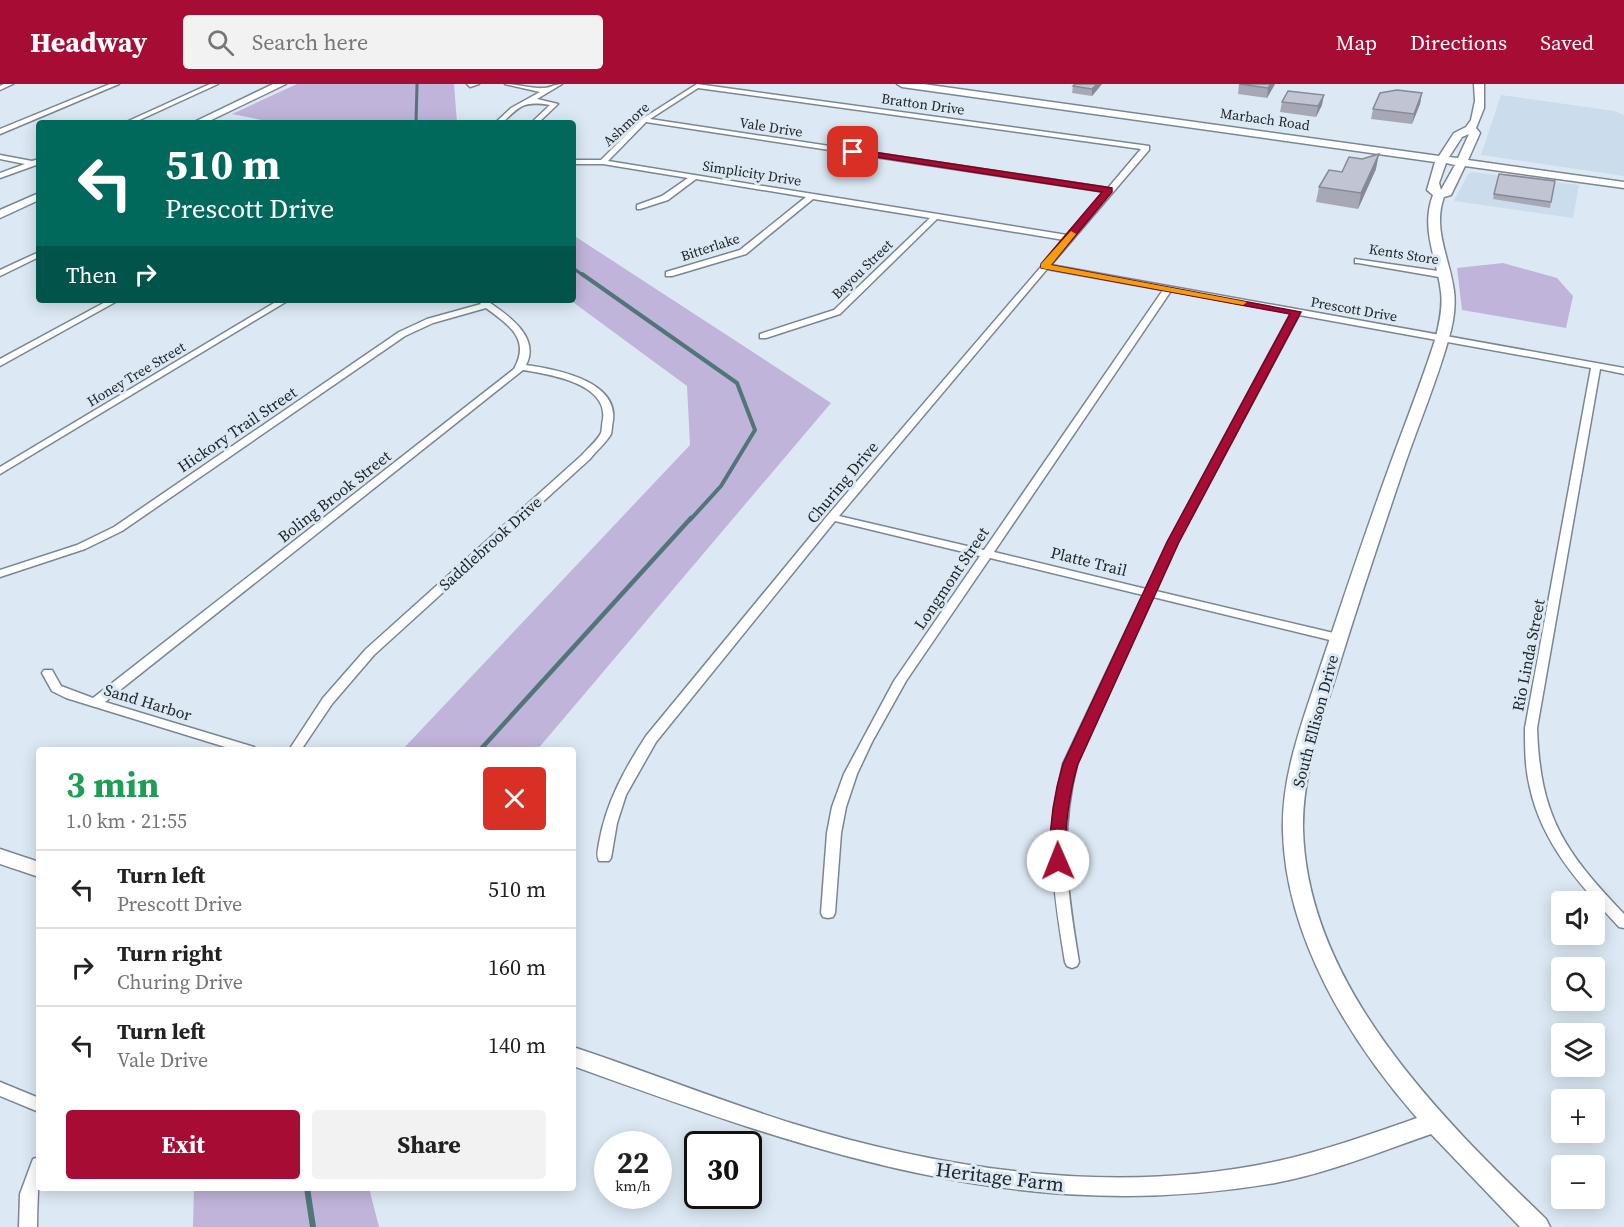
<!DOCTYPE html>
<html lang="en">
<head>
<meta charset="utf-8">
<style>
  :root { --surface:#fff; --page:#f2f2f2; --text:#222; --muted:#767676; --line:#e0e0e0; --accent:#a60c34 }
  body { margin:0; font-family:"Source Serif 4",serif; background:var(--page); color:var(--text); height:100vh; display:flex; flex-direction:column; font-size:22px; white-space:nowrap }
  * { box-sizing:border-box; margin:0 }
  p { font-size:20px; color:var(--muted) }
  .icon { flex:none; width:33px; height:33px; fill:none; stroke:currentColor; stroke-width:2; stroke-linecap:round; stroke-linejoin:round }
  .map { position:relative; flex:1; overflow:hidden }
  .side { position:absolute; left:36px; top:663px; width:540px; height:444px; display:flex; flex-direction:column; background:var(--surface); border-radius:6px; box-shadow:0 3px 15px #0003 }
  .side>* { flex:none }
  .banner { position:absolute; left:36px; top:36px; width:540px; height:183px; border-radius:6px; box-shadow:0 3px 15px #0003; background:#00695c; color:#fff; overflow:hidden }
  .tools { position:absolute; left:1551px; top:807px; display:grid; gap:12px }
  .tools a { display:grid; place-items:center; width:54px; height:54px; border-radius:6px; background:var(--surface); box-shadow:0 3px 15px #0003; font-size:30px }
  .speed { position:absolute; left:594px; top:1047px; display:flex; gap:12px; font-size:30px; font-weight:700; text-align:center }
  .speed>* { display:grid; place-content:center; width:78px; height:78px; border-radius:50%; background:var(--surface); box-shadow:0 3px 15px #0003; line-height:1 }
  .speed small { font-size:15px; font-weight:400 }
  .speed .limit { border:3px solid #111; border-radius:9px; background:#fff; color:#111 }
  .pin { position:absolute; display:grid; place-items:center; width:51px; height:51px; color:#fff; margin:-26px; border-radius:12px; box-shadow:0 3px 9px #0006 }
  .me { position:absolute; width:66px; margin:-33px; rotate:359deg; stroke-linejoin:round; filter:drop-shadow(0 0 4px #0008) }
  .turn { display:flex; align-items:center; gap:21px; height:126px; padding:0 30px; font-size:27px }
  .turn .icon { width:78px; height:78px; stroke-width:2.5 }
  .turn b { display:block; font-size:42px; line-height:51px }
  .then { display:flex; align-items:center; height:57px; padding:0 30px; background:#0003; gap:12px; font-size:22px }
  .round { display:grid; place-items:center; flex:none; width:63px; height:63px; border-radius:6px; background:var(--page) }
  .head { display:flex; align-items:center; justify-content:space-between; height:102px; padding:0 30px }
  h1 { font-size:36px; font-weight:700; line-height:45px; color:#1e9e55 }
  .button { display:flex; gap:12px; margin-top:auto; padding:12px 30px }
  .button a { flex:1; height:69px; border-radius:6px; background:var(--accent); color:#fff; font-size:24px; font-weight:700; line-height:69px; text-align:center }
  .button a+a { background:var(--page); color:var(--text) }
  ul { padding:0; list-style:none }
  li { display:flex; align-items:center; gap:18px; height:78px; padding:0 30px; border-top:2px solid var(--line) }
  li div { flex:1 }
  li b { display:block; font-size:22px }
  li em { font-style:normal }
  header { display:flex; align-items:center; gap:36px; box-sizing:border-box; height:84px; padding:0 30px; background:var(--accent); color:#fff }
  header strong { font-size:28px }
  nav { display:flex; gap:33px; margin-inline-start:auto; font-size:21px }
  .search { width:420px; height:54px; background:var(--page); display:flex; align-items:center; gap:15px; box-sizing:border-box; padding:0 21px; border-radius:6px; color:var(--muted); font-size:22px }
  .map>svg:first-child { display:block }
  .built { fill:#cbdced }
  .green { fill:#c0b4da }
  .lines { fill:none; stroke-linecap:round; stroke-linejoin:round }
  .stream-far3 { stroke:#517678; stroke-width:3 }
  .stream-far2 { stroke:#517678; stroke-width:4 }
  .stream-far1 { stroke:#517678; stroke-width:4.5 }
  .stream { stroke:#517678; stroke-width:6 }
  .street-casing { stroke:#7b8691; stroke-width:3 }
  .secondary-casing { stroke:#7b8691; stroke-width:3 }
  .street { fill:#fff; fill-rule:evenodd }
  .secondary { fill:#fff; fill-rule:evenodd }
  .wall { fill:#a6a9b5 }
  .shaded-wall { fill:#878a94 }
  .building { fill:#c1c5d3; stroke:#878a94; stroke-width:1.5 }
  .route { fill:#a60c34; stroke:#6c0822; stroke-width:1.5 }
  .slow { fill:#f59e0b }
  .labels { text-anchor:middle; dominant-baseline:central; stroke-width:6; stroke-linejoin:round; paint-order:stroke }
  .far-street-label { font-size:14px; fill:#21262a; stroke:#dce9f4 }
  .street-label { font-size:16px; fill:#21262a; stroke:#dce9f4 }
  .near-street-label { font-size:20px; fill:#21262a; stroke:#dce9f4 }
</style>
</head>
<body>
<header>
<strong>Headway</strong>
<div class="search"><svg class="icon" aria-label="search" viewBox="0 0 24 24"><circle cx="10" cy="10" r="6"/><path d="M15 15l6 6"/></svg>Search here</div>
<nav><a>Map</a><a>Directions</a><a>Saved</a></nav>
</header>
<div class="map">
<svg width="1624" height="1143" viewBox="0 0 1624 1143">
  <rect width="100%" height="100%" fill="#dce9f4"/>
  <g class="built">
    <path d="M 1501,11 L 1614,27 L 1624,31 L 1624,92 L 1481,71 Z"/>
    <path d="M 1472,88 L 1579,101 L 1573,134 L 1454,117 L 1468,90 Z"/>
  </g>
  <g class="green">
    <path d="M 297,0 L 454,0 L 457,39 L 277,39 L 232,30 Z"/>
    <path d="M 573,151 L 831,319 L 537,666 L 402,666 L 690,361 L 687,302 L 570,216 L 573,216 Z"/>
    <path d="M 1503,179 L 1557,194 L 1573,212 L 1566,244 L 1462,226 L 1457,184 Z"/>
    <path d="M 194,1104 L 369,1104 L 379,1143 L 193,1143 Z"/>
  </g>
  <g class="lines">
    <g class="stream-far3">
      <path d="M 416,39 L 417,0"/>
      <path d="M 573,184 L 584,192"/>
    </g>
    <path class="stream-far2" d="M 582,190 L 737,299 L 755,346 L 721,402 L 690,436"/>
    <path class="stream-far1" d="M 480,666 L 691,434"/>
    <path class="stream" d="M 307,1104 L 313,1143"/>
    <g class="street-casing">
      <g id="street">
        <path d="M 4,0 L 13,0 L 0,6 L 0,2 Z"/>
        <path d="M 110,0 L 119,0 L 0,50 L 0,45 Z"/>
        <path d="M 210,0 L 218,0 L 133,39 L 124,39 Z"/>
        <path d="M 467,0 L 479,0 L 470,3 Z"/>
        <path d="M 505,0 C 518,0 531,5 544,4 C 550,4 555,0 562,0 L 537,15 L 558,20 L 538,39 L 531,39 L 550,21 C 524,17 521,21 502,39 L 495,39 L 511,24 L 540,8 Z"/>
        <path d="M 697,0 L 1149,62 L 1149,66 L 1051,181 L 1624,284 L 1624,290 L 1600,285 L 1537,644 C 1540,733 1564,767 1624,830 L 1624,844 L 1619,843 C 1581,802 1542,760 1530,704 C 1525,684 1525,664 1525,644 L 1591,284 L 1299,231 L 1178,458 L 1156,507 L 1342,551 L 1344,554 L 1338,558 L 1153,513 L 1077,680 C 1059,754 1067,805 1079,878 L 1077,882 L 1072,884 L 1067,882 L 1065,878 C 1053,805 1045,754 1063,680 L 1143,511 L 990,474 L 906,597 L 872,658 L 857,690 L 846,723 L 841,749 L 835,829 L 833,833 L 828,834 L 823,833 L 821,829 L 827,749 L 832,723 L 844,690 L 894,597 L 980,472 L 835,437 L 656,658 L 626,711 L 617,739 L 611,774 L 609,777 L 599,777 C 596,771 598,766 599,759 C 606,719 624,686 646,652 L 828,431 L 1064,156 L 937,135 L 840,230 L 766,254 L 760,254 L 760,250 L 834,226 L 930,134 L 813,115 L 746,170 L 672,192 L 666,192 L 666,188 L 740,166 L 806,113 L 696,95 L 668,116 L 640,125 L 637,125 L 637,121 L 662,112 L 688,94 L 603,80 L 573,80 L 573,76 L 601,76 L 642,35 ZM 698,4 L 1141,65 L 1108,104 L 650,35 ZM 646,38 L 1105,108 L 1067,151 L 608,77 ZM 1047,185 L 1163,206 L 984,466 L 839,432 ZM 1171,207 L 1291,229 L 1168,458 L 1146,505 L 994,468 Z"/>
        <path d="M 0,71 L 32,77 L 39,75 L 39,80 L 0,94 L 0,89 L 25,80 L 0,75 Z"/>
        <path d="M 39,168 L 39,173 L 0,192 L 0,186 Z"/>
        <path d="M 1355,175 L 1445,188 L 1449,191 L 1445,194 L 1358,179 L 1355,179 Z"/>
        <path d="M 109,216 L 119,216 L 0,282 L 0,275 Z"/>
        <path d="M 279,216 L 289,216 L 0,390 L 0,383 Z"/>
        <path d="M 477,216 L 486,216 C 506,230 541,252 526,281 C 554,285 618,296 613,336 C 612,340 612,346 611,350 C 606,359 596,367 590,375 L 374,571 L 332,620 L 301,666 L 289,666 L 323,614 L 366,565 L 582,371 C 588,364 597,357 601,349 C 602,346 602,339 603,335 C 608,299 548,290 523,286 L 105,618 L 254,663 L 255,666 L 235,666 L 66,614 L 52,607 L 42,589 L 44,586 L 52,586 L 61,602 L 93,614 L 514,285 C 531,255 509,241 486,224 L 433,239 L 405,252 L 122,447 L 85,465 L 0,493 L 0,486 L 77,461 L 114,443 L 399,248 L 427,235 L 481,220 Z"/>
        <path d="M 0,998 L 39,1014 L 39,1028 L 0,1012 Z"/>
        <path d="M 39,1073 C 39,1097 37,1119 37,1143 L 19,1143 L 20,1110 L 33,1075 Z"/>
      </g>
    </g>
    <g class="secondary-casing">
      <g id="secondary">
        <path d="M 273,0 L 286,0 L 205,39 L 192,39 Z"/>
        <path d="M 897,0 L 923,0 L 1439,72 L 1454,49 L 1466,43 L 1471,36 L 1475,17 L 1474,0 L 1484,0 L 1484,24 L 1476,44 L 1480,49 L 1468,76 L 1624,98 L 1624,104 L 1465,82 L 1451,111 L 1444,113 C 1432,145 1450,175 1454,207 C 1456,223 1453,241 1448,257 C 1436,299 1419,339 1405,380 C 1382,448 1359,517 1338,585 C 1322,637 1302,690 1303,745 C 1307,902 1441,1034 1546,1135 L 1550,1143 L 1520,1143 L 1431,1050 C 1380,1068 1328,1089 1275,1099 C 1019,1143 809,1067 573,982 L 573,963 C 646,987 718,1016 791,1039 C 946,1087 1118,1112 1278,1077 C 1326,1066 1371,1050 1417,1034 C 1349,956 1286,854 1283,748 C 1281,691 1303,637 1320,584 C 1343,515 1366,446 1391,378 C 1406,337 1422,297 1435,256 C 1439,241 1443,224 1441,208 C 1437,174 1420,145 1433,111 L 1427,106 L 1435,78 L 902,3 ZM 1469,50 L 1458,74 L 1449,73 L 1462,53 ZM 1446,79 L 1455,81 L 1441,106 L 1439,99 Z"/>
        <path d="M 39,109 L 39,116 L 0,134 L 0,126 Z"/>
        <path d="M 0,765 L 39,778 L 39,793 L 0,780 Z"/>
      </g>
    </g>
    <use href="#street" class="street"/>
    <use href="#secondary" class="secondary"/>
  </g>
  <g class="wall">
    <path d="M 1075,0 L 1102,0 L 1092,12 L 1072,9 L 1073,2 Z"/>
    <path d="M 1239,0 L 1275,0 L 1267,14 L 1238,10 Z"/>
    <path d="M 1422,9 L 1420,20 L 1412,40 L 1371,35 L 1373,25 Z"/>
    <path d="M 1282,18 L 1322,21 L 1316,33 L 1280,28 Z"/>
    <path d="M 1376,85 L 1358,125 L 1316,118 L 1319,103 L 1342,88 Z"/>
    <path d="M 1494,110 L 1551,118 L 1550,124 L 1493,115 Z"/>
  </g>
  <g class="shaded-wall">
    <path d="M 1097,0 L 1102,0 L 1092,12 L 1092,5 Z"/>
    <path d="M 1271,0 L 1275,0 L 1267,14 L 1268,4 Z"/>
    <path d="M 1422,9 L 1420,20 L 1412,40 L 1414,30 Z"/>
    <path d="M 1324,11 L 1322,21 L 1316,33 L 1318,22 Z"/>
    <path d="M 1379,70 L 1376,85 L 1358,125 L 1361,109 Z"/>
  </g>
  <g class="building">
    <path d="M 1075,0 L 1097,0 L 1092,5 L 1073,2 Z"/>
    <path d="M 1239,0 L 1271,0 L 1268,4 Z"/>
    <path d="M 1397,6 L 1422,9 L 1414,30 L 1373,25 L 1380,9 Z"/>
    <path d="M 1288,7 L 1324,11 L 1318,22 L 1282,18 Z"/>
    <path d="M 1379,70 L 1361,109 L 1319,103 L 1329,86 L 1342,88 L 1349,73 L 1362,75 Z"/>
    <path d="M 1499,90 L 1555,97 L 1551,118 L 1494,110 Z"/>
  </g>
  <path class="route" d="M 853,65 L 1112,104 L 1112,108 L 1051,181 L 1301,228 L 1179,458 L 1078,680 C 1068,713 1065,743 1065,777 L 1058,783 L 1050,777 C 1049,743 1053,713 1063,680 L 1167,458 L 1290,230 L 1041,184 L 1041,180 L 1102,108 L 850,69 Z"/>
  <path class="slow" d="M 1071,147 L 1076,150 L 1051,181 L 1247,218 L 1243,221 L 1041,184 L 1041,180 Z"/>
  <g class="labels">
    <g class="far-street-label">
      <text transform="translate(923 20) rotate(8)">Bratton Drive</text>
      <text transform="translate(1265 35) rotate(8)">Marbach Road</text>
      <text transform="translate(626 40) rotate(-43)">Ashmore</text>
      <text transform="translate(771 43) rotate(9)">Vale Drive</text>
      <text transform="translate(752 89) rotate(9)">Simplicity Drive</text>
      <text transform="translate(710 163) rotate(-18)">Bitterlake</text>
      <text transform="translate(1404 170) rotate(9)">Kents Store</text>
      <text transform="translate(862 185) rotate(-44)">Bayou Street</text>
      <text transform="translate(1354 225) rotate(10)">Prescott Drive</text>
      <text transform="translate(136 290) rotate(-31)">Honey Tree Street</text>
    </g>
    <g class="street-label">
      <text transform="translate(237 345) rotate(-34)">Hickory Trail Street</text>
      <text transform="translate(842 398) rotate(-50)">Churing Drive</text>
      <text transform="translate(334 412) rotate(-38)">Boling Brook Street</text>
      <text transform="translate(490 459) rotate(-42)">Saddlebrook Drive</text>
      <text transform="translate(1089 477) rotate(14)">Platte Trail</text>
      <text transform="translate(951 494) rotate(-56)">Longmont Street</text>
      <text transform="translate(1528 571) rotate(-79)">Rio Linda Street</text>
      <text transform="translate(148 618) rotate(17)">Sand Harbor</text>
      <text transform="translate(1315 637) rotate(-75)">South Ellison Drive</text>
    </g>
    <g class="near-street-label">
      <text transform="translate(1000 1093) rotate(7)">Heritage Farm</text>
    </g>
  </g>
</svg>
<div class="tools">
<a><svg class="icon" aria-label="sound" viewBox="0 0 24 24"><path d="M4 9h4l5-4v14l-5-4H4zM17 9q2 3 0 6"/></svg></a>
<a><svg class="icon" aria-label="search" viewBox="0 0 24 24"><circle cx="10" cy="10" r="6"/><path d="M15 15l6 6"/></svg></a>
<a><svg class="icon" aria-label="layers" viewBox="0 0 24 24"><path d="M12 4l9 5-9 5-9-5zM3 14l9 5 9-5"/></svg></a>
<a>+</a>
<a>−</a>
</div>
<div class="speed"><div>22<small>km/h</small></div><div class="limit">30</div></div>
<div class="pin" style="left:853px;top:68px;background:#d93025"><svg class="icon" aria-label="arrive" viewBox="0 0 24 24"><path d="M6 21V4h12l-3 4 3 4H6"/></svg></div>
<svg class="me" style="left:1058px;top:777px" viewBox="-20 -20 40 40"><circle r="19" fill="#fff"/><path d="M0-13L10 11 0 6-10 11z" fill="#a60c34"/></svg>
<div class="banner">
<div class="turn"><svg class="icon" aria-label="left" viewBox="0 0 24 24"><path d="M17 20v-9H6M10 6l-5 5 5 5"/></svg><div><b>510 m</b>Prescott Drive</div></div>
<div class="then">Then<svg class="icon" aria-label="right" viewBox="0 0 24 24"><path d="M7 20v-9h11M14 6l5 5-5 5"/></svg></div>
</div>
<section class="side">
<div class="head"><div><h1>3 min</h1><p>1.0 km · 21:55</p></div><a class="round" style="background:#d93025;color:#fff"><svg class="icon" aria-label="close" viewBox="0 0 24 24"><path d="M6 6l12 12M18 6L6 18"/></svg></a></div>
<ul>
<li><svg class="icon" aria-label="left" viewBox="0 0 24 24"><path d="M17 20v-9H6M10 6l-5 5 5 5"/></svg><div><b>Turn left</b><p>Prescott Drive</p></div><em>510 m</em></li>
<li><svg class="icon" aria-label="right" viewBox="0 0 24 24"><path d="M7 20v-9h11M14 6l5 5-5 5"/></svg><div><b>Turn right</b><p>Churing Drive</p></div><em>160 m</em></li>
<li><svg class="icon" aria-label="left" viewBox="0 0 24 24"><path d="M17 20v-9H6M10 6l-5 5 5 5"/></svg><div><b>Turn left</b><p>Vale Drive</p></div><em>140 m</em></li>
</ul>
<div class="button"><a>Exit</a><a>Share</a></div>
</section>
</div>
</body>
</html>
